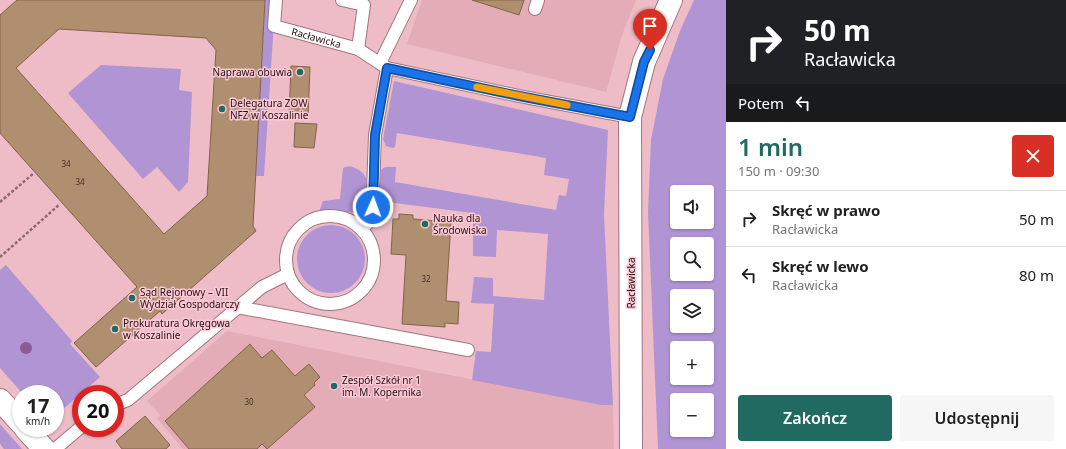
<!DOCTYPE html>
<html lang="pl">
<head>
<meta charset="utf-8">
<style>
  :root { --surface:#fff; --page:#f6f6f6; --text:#202124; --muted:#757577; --line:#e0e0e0; --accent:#216a61 }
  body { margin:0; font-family:"Noto Sans",sans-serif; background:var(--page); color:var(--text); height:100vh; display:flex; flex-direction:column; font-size:15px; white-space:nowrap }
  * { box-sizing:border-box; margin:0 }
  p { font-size:13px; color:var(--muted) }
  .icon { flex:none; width:22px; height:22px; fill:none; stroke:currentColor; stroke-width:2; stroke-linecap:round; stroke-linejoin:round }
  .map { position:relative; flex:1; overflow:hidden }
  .panel { display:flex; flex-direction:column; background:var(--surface); width:340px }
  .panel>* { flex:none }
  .guide { background:#202124; color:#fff; overflow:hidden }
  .tools { position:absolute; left:670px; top:185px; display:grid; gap:8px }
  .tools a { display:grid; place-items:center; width:44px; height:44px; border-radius:4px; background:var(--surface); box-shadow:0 1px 3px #0004; font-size:20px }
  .speed { position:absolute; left:12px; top:385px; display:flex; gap:8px; font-size:20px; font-weight:700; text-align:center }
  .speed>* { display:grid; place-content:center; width:52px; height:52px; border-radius:50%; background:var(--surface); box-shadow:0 1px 3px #0004; line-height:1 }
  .speed small { font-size:10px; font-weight:400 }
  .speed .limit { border:6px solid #d22; background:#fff; color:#111 }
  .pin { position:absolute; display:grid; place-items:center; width:34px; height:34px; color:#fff; margin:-41px -17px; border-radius:50% 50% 50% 0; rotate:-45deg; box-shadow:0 0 4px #0007 }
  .pin .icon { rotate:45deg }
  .me { position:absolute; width:44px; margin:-22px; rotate:2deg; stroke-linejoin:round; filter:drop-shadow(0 0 3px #0008) }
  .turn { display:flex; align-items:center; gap:14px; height:84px; padding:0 12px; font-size:18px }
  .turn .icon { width:52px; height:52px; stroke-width:2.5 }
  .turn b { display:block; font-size:28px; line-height:34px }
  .then { display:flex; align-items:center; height:38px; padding:0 12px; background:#0003; gap:8px; font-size:15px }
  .round { display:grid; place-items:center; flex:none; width:42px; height:42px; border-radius:4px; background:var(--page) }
  .head { display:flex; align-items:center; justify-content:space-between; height:68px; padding:0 12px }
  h1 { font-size:24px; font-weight:600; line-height:30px; color:var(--accent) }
  .action { display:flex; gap:8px; margin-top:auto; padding:8px 12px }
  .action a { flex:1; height:46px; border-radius:4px; background:var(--accent); color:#fff; font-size:16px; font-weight:600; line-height:46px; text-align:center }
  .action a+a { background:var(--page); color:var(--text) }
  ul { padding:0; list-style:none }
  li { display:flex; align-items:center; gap:12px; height:56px; padding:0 12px; border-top:1px solid var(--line) }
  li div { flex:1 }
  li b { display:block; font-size:15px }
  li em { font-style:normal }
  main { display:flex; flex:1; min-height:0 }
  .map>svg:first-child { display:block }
  .built { fill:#e3acb7 }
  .green { fill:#b094d4; fill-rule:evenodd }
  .building { fill:#b08f70; stroke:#836346; fill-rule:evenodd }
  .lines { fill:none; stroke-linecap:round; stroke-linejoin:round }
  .service-casing { stroke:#a2747f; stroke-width:14 }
  .minor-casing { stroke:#a2747f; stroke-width:24 }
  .path { stroke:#8b6971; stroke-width:2.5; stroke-dasharray:3 2; stroke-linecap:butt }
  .service { stroke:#fff; stroke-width:12 }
  .minor { stroke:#fff; stroke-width:22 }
  .tree { fill:#8d5b91 }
  .route-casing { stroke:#114b97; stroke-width:10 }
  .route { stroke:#1a73e8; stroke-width:7 }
  .slow { stroke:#f59e0b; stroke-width:7 }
  .poi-dot { fill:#216a61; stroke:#fcc9d4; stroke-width:1.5 }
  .labels { text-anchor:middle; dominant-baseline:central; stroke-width:3; stroke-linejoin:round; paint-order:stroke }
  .number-label { font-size:8px; fill:#46302c }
  .street-label { font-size:10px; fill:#221115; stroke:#fcc9d4 }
  .poi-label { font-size:10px; fill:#221115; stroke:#fcc9d4; text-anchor:start }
</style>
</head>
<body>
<main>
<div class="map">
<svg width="726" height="449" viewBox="0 0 726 449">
  <rect width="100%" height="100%" fill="#eebcc7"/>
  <g class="built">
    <path d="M 422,0 L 636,0 L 622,35 L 606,92 L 407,44 Z"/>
    <path d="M 227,331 L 601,405 L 613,405 L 614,449 L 183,449 L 157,418 L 160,415 L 147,401 Z"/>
  </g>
  <g class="green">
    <path d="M 265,0 L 274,0 L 275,6 L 264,176 L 255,176 Z"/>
    <path d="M 694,0 L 726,0 L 726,449 L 658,449 L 648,212 L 651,140 L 663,79 L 680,31 ZM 677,192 L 707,192 L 707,222 L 677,222 ZM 677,244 L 707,244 L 707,274 L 677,274 ZM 677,296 L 707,296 L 707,326 L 677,326 ZM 677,348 L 707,348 L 707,378 L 677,378 ZM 677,400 L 707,400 L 707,430 L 677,430 Z"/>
    <path d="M 101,65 L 181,69 L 179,90 L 192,92 L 188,182 L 179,192 L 157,167 L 143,179 L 68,93 Z"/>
    <path d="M 394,81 L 608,130 L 604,214 L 613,405 L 601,405 L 472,380 L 476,351 L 491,352 L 494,304 L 471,303 L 474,277 L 493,278 L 493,296 L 544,300 L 548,234 L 497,230 L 496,257 L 473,256 L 473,213 L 379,201 L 381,170 L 385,167 L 396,167 L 395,182 L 556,210 L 559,195 L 566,196 L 569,179 L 544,175 L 546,158 L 397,133 L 395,147 L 393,148 L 386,146 L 383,139 Z"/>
    <path d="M 349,166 C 373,171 370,194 365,214 L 338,211 L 319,212 L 323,201 L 340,199 L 343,168 Z"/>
    <circle cx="331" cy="259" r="34"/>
    <path d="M 6,265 L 72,341 L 70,344 L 100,377 L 55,416 L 55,394 L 23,394 L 0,368 L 0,270 Z"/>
    <path d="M 0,424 L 22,449 L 4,449 L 0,444 Z"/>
  </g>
  <g class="building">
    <path d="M 17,0 L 265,0 L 253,226 L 256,231 L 162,314 L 160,311 L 96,367 L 74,343 L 137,287 L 0,133 L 0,15 ZM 59,29 L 206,38 L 216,50 L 207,196 L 164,234 L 16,68 Z"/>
    <path d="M 472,0 L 524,0 L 519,15 Z"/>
    <path d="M 291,66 L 310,67 L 308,117 L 289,116 Z"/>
    <path d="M 295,123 L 317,124 L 314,148 L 294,147 Z"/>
    <path d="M 399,214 L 413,215 L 413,219 L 451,222 L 446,301 L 459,302 L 458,324 L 445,323 L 445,327 L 402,324 L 406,255 L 391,254 L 393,219 L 399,219 Z"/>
    <path d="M 250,344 L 262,358 L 272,350 L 295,376 L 309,364 L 320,377 L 314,383 L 315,385 L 304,395 L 315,407 L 267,449 L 262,444 L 257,449 L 189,449 L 165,421 Z"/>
    <path d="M 145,416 L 170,445 L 166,449 L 122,449 L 116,441 Z"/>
  </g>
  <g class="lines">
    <g class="service-casing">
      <g id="service">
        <path id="s1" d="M 276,0 L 274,26 L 358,49 L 387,68 L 519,96 L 630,117"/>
        <path d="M 342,0 L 364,5 L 358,49"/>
        <path d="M 535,9 L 538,0"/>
        <path d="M 380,63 L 411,0"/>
        <circle cx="330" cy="260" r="44"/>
        <path d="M 361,229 L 372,219 L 375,135 L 387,68"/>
        <path d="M 237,307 L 468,350"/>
        <path d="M 115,405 L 128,400 L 262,287 L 288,274"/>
        <path d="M 55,449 L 81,427"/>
      </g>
    </g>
    <g class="minor-casing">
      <g id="minor">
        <path d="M 0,400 L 21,423"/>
        <path d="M 25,428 L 44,449"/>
        <path d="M 631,449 L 630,117 L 644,62 L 671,0"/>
      </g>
    </g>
    <g class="path">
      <path d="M 0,202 L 34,173"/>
      <path d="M 0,257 L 60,204"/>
      <path d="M 97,434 L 104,428"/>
    </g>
    <use href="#service" class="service"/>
    <use href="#minor" class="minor"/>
  </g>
  <circle class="tree" cx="26" cy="348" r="6"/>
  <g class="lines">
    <g class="route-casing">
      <path id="route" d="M 373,207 L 375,135 L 387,68 L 519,96 L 630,117 L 644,62 L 650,50"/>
    </g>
    <use href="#route" class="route"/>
    <path class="slow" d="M 477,87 L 567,105"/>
  </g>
  <g class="poi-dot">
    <circle cx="300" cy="72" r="4"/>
    <circle cx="222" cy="109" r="4"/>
    <circle cx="425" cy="224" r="4"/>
    <circle cx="132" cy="298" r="4"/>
    <circle cx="115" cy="329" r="4"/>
    <circle cx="334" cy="386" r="4"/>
  </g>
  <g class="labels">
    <g class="number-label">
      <text x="66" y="163">34</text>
      <text x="80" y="181">34</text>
      <text x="426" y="278">32</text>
      <text x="249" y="401">30</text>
    </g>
    <g class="street-label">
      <text stroke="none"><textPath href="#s1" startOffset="70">Racławicka</textPath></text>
      <text transform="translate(631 283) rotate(-90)">Racławicka</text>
    </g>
    <g class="poi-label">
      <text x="292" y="72" text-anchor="end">Naprawa obuwia</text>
      <text x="230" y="103">Delegatura ZOW<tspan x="230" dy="12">NFZ w Koszalinie</tspan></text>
      <text x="433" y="218">Nauka dla<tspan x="433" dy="12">Środowiska</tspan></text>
      <text x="140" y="292">Sąd Rejonowy – VII<tspan x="140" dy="12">Wydział Gospodarczy</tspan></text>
      <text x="123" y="323">Prokuratura Okręgowa<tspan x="123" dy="12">w Koszalinie</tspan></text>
      <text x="342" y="380">Zespół Szkół nr 1<tspan x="342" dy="12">im. M. Kopernika</tspan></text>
    </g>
  </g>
</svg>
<div class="tools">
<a><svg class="icon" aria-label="sound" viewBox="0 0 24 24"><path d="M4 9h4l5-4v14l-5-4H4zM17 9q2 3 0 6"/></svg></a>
<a><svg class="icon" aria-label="search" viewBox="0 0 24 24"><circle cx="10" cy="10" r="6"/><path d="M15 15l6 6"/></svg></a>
<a><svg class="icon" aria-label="layers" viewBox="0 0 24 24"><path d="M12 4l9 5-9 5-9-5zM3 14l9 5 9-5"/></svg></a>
<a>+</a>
<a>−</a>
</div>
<div class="speed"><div>17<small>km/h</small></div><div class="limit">20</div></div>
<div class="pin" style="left:650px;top:50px;background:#d93025"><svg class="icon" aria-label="arrive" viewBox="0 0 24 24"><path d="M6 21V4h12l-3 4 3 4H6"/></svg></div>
<svg class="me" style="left:373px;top:207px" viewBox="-20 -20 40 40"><circle r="17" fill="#1a73e8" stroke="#fff" stroke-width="3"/><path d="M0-11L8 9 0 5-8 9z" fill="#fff"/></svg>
</div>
<section class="panel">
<div class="guide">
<div class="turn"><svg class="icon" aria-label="right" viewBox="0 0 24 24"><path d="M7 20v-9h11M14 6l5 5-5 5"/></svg><div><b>50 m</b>Racławicka</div></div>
<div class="then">Potem<svg class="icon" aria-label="left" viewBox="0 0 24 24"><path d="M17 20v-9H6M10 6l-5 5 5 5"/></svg></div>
</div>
<div class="head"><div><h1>1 min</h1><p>150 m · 09:30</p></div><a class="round" style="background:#d93025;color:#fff"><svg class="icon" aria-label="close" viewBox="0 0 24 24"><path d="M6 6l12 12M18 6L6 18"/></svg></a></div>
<ul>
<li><svg class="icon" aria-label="right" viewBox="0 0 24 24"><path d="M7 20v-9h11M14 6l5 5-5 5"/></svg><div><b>Skręć w prawo</b><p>Racławicka</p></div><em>50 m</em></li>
<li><svg class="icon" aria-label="left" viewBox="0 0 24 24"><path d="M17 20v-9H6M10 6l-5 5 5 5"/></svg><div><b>Skręć w lewo</b><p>Racławicka</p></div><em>80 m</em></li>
</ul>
<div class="action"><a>Zakończ</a><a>Udostępnij</a></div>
</section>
</main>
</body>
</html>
